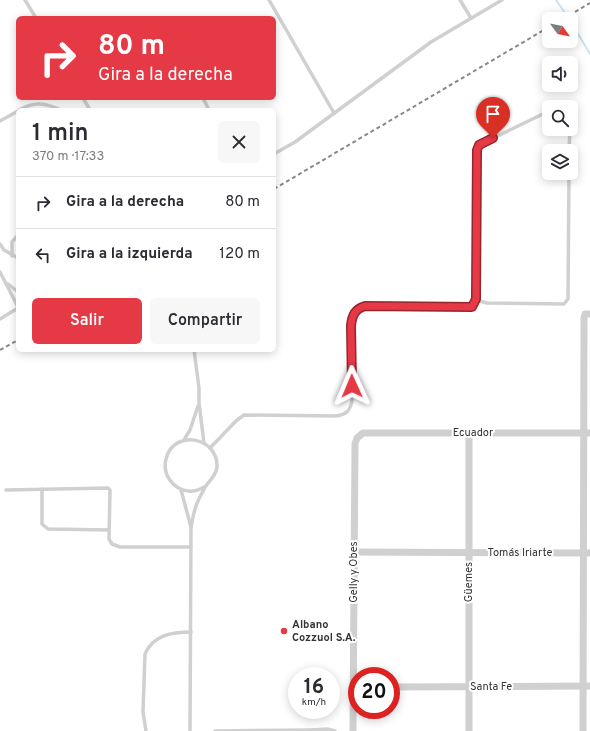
<!DOCTYPE html>
<html lang="es">
<head>
<meta charset="utf-8">
<style>
  :root { --surface:#fff; --page:#f7f7f7; --text:#2b2b33; --muted:#7c7c81; --line:#e1e1e2; --accent:#e63946 }
  body { margin:0; font-family:Overpass,sans-serif; background:var(--page); color:var(--text); height:100vh; display:flex; flex-direction:column; font-size:15px; white-space:nowrap }
  * { box-sizing:border-box; margin:0 }
  p { font-size:13px; color:var(--muted) }
  .icon { flex:none; width:22px; height:22px; fill:none; stroke:currentColor; stroke-width:2; stroke-linecap:round; stroke-linejoin:round }
  .map { position:relative; flex:1; overflow:hidden }
  .side { position:absolute; left:16px; top:108px; width:260px; height:244px; display:flex; flex-direction:column; background:var(--surface); border-radius:6px; box-shadow:0 2px 10px #0003 }
  .side>* { flex:none }
  .banner { position:absolute; left:16px; top:16px; width:260px; height:84px; border-radius:6px; box-shadow:0 2px 10px #0003; background:#e63946; color:#fff; overflow:hidden }
  .needle { width:26px; rotate:123deg }
  .controls { position:absolute; left:542px; top:12px; display:grid; gap:8px }
  .controls a { display:grid; place-items:center; width:36px; height:36px; border-radius:6px; background:var(--surface); box-shadow:0 2px 10px #0003; font-size:20px }
  .speed { position:absolute; left:288px; top:667px; display:flex; gap:8px; font-size:20px; font-weight:700; text-align:center }
  .speed>* { display:grid; place-content:center; width:52px; height:52px; border-radius:50%; background:var(--surface); box-shadow:0 2px 10px #0003; line-height:1 }
  .speed small { font-size:10px; font-weight:400 }
  .speed .limit { border:6px solid #d22; background:#fff; color:#111 }
  .pin { position:absolute; display:grid; place-items:center; width:34px; height:34px; color:#fff; margin:-41px -17px; border-radius:50% 50% 50% 0; rotate:-45deg; box-shadow:0 0 4px #0007 }
  .pin .icon { rotate:45deg }
  .me { position:absolute; width:44px; margin:-22px; rotate:359deg; stroke-linejoin:round; filter:drop-shadow(0 0 3px #0008) }
  .turn { display:flex; align-items:center; gap:14px; height:84px; padding:0 16px; font-size:18px }
  .turn .icon { width:52px; height:52px; stroke-width:2.5 }
  .turn b { display:block; font-size:28px; line-height:34px }
  .round { display:grid; place-items:center; flex:none; width:42px; height:42px; border-radius:6px; background:var(--page) }
  .summary { display:flex; align-items:center; justify-content:space-between; height:68px; padding:0 16px }
  h1 { font-size:24px; font-weight:600; line-height:30px }
  .primary-button { display:flex; gap:8px; margin-top:auto; padding:8px 16px }
  .primary-button a { flex:1; height:46px; border-radius:6px; background:var(--accent); color:#fff; font-size:16px; font-weight:600; line-height:46px; text-align:center }
  .primary-button a+a { background:var(--page); color:var(--text) }
  ul { padding:0; list-style:none }
  li { display:flex; align-items:center; gap:12px; height:52px; padding:0 16px; border-top:1px solid var(--line) }
  li div { flex:1 }
  li b { display:block; font-size:15px }
  li em { font-style:normal }
  .map>svg:first-child { display:block }
  .lines { fill:none; stroke-linecap:round; stroke-linejoin:round }
  .stream { stroke:#cfe2ee; stroke-width:2 }
  .lane { stroke:#d0d0d0; stroke-width:3.5 }
  .street { stroke:#d0d0d0; stroke-width:7 }
  .rail { stroke:#888; stroke-width:2; stroke-dasharray:4 3; stroke-linecap:butt }
  .route-casing { stroke:#96252e; stroke-width:10 }
  .route { stroke:#e63946; stroke-width:7 }
  .poi-dot { fill:#e63946; stroke:#fff; stroke-width:1.5 }
  .labels { text-anchor:middle; dominant-baseline:central; stroke-width:4; stroke-linejoin:round; paint-order:stroke }
  .street-label { font-size:11px; fill:#333; stroke:#fff }
  .poi-label { font-size:11px; font-weight:bold; fill:#333; stroke:#fff; text-anchor:start }
</style>
</head>
<body>
<div class="map">
<svg width="590" height="731" viewBox="0 0 590 731">
  <rect width="100%" height="100%" fill="#fff"/>
  <g class="lines">
    <g class="stream">
      <path d="M 556,0 L 569,19"/>
      <path d="M 571,22 L 590,54"/>
    </g>
    <g class="lane">
      <path d="M 25,0 L 36,18"/>
      <path d="M 269,0 L 334,113"/>
      <path d="M 460,0 L 471,18"/>
      <path d="M 83,98 L 90,110"/>
      <path d="M 203,98 L 209,110"/>
      <path d="M 556,107 L 564,107"/>
      <path d="M 19,110 C 35,101 45,103 61,110"/>
      <path d="M 0,121 L 18,111"/>
      <path d="M 569,151 L 570,129"/>
      <path d="M 274,154 L 295,142 L 431,42 L 502,0"/>
      <path d="M 0,244 L 4,250 L 18,258"/>
      <path d="M 12,256 L 12,242 L 18,235"/>
      <path d="M 0,272 L 18,307"/>
      <path d="M 8,284 L 18,292"/>
      <path d="M 476,300 L 487,303 L 564,304 L 568,299 L 569,173"/>
      <path d="M 0,319 L 18,308"/>
      <path d="M 194,350 L 199,388 L 199,403 L 204,443"/>
      <path d="M 184,440 L 190,430 L 198,406"/>
      <path d="M 210,448 L 236,421 L 244,415 L 335,416 C 346,415 350,411 352,401 L 352,318 C 355,311 358,308 365,306 L 471,307 L 476,299 L 477,149 L 479,145 L 549,111"/>
      <path d="M 42,489 L 42,524 L 48,529 L 109,530"/>
      <path d="M 6,490 L 108,488 L 110,490 L 109,539 L 112,544 L 120,547 L 191,547"/>
      <path d="M 181,490 L 191,527 C 193,518 194,509 198,501 C 200,496 203,492 205,487 C 210,480 216,476 217,467 C 218,436 173,429 166,459 C 162,474 173,490 189,491 C 195,492 201,489 206,486"/>
      <path d="M 146,731 L 143,712 L 145,654 C 153,635 172,632 191,632"/>
      <path d="M 190,731 L 191,527"/>
      <path d="M 215,731 L 312,730"/>
      <path d="M 312,731 L 312,730 L 327,729 L 335,731"/>
    </g>
    <g class="street">
      <path d="M 354,552 L 590,553"/>
      <path d="M 391,687 L 590,686"/>
      <path d="M 353,731 L 355,444 L 357,438 L 363,433 L 590,433"/>
      <path d="M 469,731 L 469,434"/>
      <path d="M 583,731 L 584,318 L 585,314 L 590,314"/>
    </g>
    <g class="rail">
      <path d="M 563,19 L 590,3"/>
      <path d="M 274,189 L 549,27"/>
      <path d="M 0,350 L 18,340"/>
    </g>
  </g>
  <g class="lines">
    <g class="route-casing">
      <path id="route" d="M 352,386 L 351,326 C 352,315 355,309 365,306 L 472,307 L 476,299 L 477,150 L 479,145 L 493,138"/>
    </g>
    <use href="#route" class="route"/>
  </g>
  <circle class="poi-dot" cx="284" cy="631" r="4"/>
  <g class="labels">
    <g class="street-label">
      <text x="473" y="433">Ecuador</text>
      <text x="520" y="553">Tomás Iriarte</text>
      <text transform="translate(354 572) rotate(-90)">Gelly y Obes</text>
      <text transform="translate(469 582) rotate(-90)">Güemes</text>
      <text x="491" y="687">Santa Fe</text>
    </g>
    <g class="poi-label">
      <text x="292" y="625">Albano<tspan x="292" dy="13">Cozzuol S.A.</tspan></text>
    </g>
  </g>
</svg>
<div class="controls">
<a><svg class="needle" viewBox="-14 -14 28 28"><path d="M0-13l5 13h-10z" fill="#e53935"/><path d="M0 13l5-13h-10z" fill="#7c7c81"/></svg></a>
<a><svg class="icon" aria-label="sound" viewBox="0 0 24 24"><path d="M4 9h4l5-4v14l-5-4H4zM17 9q2 3 0 6"/></svg></a>
<a><svg class="icon" aria-label="search" viewBox="0 0 24 24"><circle cx="10" cy="10" r="6"/><path d="M15 15l6 6"/></svg></a>
<a><svg class="icon" aria-label="layers" viewBox="0 0 24 24"><path d="M12 4l9 5-9 5-9-5zM3 14l9 5 9-5"/></svg></a>
</div>
<div class="speed"><div>16<small>km/h</small></div><div class="limit">20</div></div>
<div class="pin" style="left:493px;top:138px;background:#d93025"><svg class="icon" aria-label="arrive" viewBox="0 0 24 24"><path d="M6 21V4h12l-3 4 3 4H6"/></svg></div>
<svg class="me" style="left:352px;top:386px" viewBox="-20 -20 40 40"><path d="M0-17L14 15 0 8-14 15z" fill="#e63946" stroke="#fff" stroke-width="4"/></svg>
<div class="banner">
<div class="turn"><svg class="icon" aria-label="right" viewBox="0 0 24 24"><path d="M7 20v-9h11M14 6l5 5-5 5"/></svg><div><b>80 m</b>Gira a la derecha</div></div>
</div>
<section class="side">
<div class="summary"><div><h1>1 min</h1><p>370 m · 17:33</p></div><a class="round"><svg class="icon" aria-label="close" viewBox="0 0 24 24"><path d="M6 6l12 12M18 6L6 18"/></svg></a></div>
<ul>
<li><svg class="icon" aria-label="right" viewBox="0 0 24 24"><path d="M7 20v-9h11M14 6l5 5-5 5"/></svg><div><b>Gira a la derecha</b></div><em>80 m</em></li>
<li><svg class="icon" aria-label="left" viewBox="0 0 24 24"><path d="M17 20v-9H6M10 6l-5 5 5 5"/></svg><div><b>Gira a la izquierda</b></div><em>120 m</em></li>
</ul>
<div class="primary-button"><a>Salir</a><a>Compartir</a></div>
</section>
</div>
</body>
</html>
